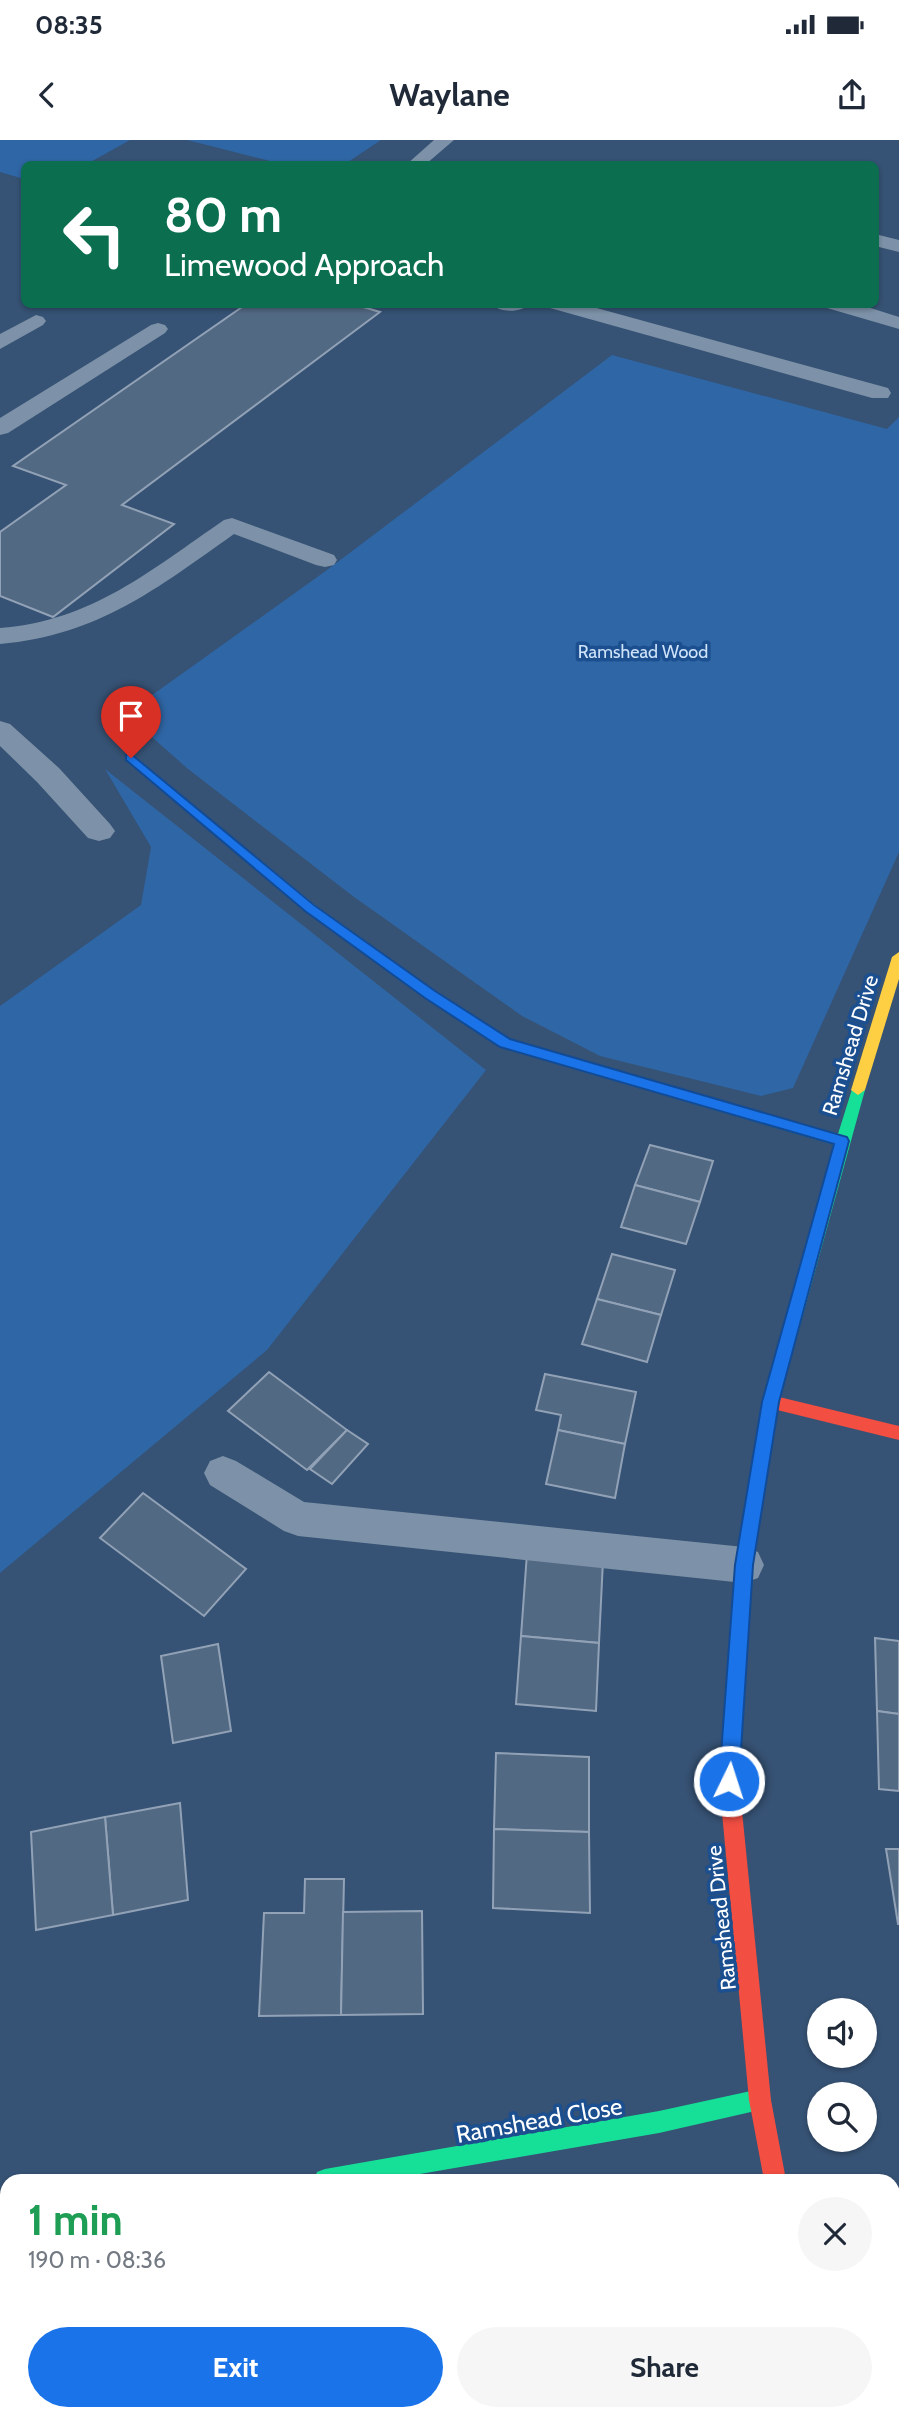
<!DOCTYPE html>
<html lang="en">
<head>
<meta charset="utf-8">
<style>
  :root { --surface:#fff; --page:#f6f6f7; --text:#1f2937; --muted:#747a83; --accent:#1a73e8 }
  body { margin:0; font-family:Cabin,sans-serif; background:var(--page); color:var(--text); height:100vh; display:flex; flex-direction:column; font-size:26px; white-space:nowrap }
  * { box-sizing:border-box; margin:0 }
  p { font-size:23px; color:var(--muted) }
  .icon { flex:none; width:38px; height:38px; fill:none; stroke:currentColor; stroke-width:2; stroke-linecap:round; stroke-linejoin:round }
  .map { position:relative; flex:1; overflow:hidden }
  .panel { position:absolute; left:0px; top:2034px; width:900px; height:247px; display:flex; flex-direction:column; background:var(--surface); border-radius:21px 21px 0 0; box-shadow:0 2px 5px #0004 }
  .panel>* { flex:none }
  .top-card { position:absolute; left:21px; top:21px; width:858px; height:147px; border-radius:10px; box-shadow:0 2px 5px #0004; background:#0b6e4f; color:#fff; overflow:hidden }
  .buttons { position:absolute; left:807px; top:1858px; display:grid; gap:14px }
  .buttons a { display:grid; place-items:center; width:70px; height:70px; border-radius:50%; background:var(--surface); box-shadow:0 2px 5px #0004; font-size:35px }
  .pin { position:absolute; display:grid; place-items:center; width:60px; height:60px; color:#fff; margin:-72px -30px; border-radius:50% 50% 50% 0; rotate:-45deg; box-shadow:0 0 7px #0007 }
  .pin .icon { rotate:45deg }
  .me { position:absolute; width:77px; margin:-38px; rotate:4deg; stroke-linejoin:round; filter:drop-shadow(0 0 5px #0008) }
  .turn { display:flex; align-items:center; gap:24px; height:147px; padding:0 28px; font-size:32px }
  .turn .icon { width:91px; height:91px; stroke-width:2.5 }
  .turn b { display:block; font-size:49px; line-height:60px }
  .round { display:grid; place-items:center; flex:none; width:74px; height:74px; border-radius:37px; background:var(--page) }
  .head { display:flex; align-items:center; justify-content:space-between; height:119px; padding:0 28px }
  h1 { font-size:42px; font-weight:700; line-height:52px; color:#1e9e55 }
  .primary-button { display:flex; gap:14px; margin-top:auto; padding:14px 28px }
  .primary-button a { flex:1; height:80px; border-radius:42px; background:var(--accent); color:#fff; font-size:28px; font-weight:700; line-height:80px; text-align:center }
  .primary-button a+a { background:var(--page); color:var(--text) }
  .status { display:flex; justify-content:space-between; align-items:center; height:49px; padding:0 35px; background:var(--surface); direction:ltr }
  .status svg { height:19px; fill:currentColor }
  header { display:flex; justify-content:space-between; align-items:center; height:91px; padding:0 28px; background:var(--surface); font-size:32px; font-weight:700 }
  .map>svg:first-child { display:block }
  .green { fill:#2f66a5 }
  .building { fill:#526984; stroke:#92a2b6; stroke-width:2 }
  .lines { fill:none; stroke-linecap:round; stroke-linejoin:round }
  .lane { fill:#7d92a8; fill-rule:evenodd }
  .street { fill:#7d92a8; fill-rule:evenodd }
  .fast { fill:#16e098; fill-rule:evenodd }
  .slow { fill:#ffcf43; fill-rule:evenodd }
  .jam { fill:#f24e42; fill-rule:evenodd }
  .route { fill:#1a73e8; stroke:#114b97; stroke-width:2 }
  .labels { text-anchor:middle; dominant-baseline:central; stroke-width:7; stroke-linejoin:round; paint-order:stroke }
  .far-park-label { font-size:18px; fill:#cfe3fa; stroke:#1b4f8f }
  .street-label { font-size:21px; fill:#fff; stroke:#1b4f8f }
  .near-street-label { font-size:24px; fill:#fff; stroke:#1b4f8f }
</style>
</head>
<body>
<div class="status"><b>08:35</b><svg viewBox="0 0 49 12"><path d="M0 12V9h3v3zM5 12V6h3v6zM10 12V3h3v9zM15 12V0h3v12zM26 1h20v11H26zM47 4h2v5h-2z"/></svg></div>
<header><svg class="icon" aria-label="back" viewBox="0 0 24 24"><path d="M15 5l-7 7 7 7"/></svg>Waylane<svg class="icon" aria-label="share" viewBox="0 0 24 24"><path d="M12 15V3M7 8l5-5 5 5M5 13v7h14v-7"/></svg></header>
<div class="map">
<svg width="899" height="2279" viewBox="0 0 899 2279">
  <rect width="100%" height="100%" fill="#365274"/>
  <g class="green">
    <path d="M 0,0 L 130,0 L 87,24 L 24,24 L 24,39 L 0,32 Z"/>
    <path d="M 187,0 L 381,0 L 345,24 L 282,24 Z"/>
    <path d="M 612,215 L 887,289 L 899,277 L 899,712 L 793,948 L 761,956 L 600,916 L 522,876 L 354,757 L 188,629 L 153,598 L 134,568 L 327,430 Z"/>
    <path d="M 105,629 L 486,930 L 267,1210 L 0,1433 L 0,866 L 141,765 L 151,707 Z"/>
  </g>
  <g class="building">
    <path d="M 234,164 L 353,164 L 380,172 L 122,365 L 174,384 L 53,477 L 0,456 L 0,392 L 66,345 L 13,326 L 242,167 Z"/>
    <path d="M 650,1005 L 713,1021 L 700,1062 L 635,1045 Z"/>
    <path d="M 635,1045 L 700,1062 L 686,1104 L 621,1087 Z"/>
    <path d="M 612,1114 L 675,1130 L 661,1175 L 597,1159 Z"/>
    <path d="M 597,1159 L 661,1175 L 647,1222 L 582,1204 Z"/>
    <path d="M 269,1232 L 347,1290 L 307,1330 L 228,1271 Z"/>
    <path d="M 545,1234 L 636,1252 L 625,1304 L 558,1290 L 561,1275 L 536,1270 Z"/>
    <path d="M 347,1290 L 368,1304 L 332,1344 L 310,1329 Z"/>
    <path d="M 558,1290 L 625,1304 L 615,1358 L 546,1344 Z"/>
    <path d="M 143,1353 L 246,1429 L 204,1476 L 100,1398 Z"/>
    <path d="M 527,1413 L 603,1420 L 599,1503 L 521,1496 Z"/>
    <path d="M 521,1496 L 599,1503 L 596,1571 L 516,1564 Z"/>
    <path d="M 875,1498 L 899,1501 L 899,1574 L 877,1571 Z"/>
    <path d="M 218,1504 L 231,1591 L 173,1603 L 161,1516 Z"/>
    <path d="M 877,1571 L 899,1574 L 899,1651 L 879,1649 Z"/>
    <path d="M 496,1613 L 589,1617 L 589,1692 L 494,1689 Z"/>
    <path d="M 180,1663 L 188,1760 L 113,1775 L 105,1677 Z"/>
    <path d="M 105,1677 L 113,1775 L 36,1790 L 31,1692 Z"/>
    <path d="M 494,1689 L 589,1692 L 590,1773 L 493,1768 Z"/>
    <path d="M 886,1709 L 899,1709 L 899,1784 L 898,1784 Z"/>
    <path d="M 305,1739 L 344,1739 L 341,1875 L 259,1876 L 264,1773 L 304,1773 Z"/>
    <path d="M 422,1771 L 423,1874 L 341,1875 L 343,1772 Z"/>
    <path d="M 296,2273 L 388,2273 L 389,2279 L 297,2279 Z"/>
    <path d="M 388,2273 L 480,2273 L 481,2279 L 389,2279 Z"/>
    <path d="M 561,2273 L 639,2273 L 641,2279 L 537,2279 Z"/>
  </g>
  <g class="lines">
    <g class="lane">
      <path d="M 434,0 L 454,0 L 426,24 L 407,24 Z"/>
      <path d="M 875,94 L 899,100 L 899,112 L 875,106 Z"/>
      <path d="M 491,164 L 530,164 C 521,173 500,173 491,164 Z"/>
      <path d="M 547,164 L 582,164 L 888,248 L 891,253 L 888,258 L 872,258 L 550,168 Z"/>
      <path d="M 824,164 L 858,164 L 899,177 L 899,189 L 827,168 Z"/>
      <path d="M 36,175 L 43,177 L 46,181 L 43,185 L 0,209 L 0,194 Z"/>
      <path d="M 158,183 L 165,185 L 168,189 L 165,193 L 8,293 L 0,295 L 0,278 L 151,185 Z"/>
      <path d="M 232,378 L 334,415 L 337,420 L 334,425 L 325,427 L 316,425 L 234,394 C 156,449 99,495 0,504 L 0,488 C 92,481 151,430 224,380 Z"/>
      <path d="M 223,1316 L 236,1321 L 304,1362 L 744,1407 L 758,1412 L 764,1425 L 758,1438 L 744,1443 L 298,1396 L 284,1391 L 210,1345 L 204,1333 L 210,1321 Z"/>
    </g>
    <path class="street" d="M 0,581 L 10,584 L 59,628 L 110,684 L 115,691 L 110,698 L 99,701 L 88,698 L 37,642 L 0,606 Z"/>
    <g class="fast">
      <path d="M 518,902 L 838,994 L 853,946 L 863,946 L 865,950 L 779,1262 L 753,1425 L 740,1615 L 738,1622 L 731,1624 L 724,1622 L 722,1615 L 735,1425 L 763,1262 L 835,1005 L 513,911 L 511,907 Z"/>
      <path d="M 760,1949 L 768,1952 L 771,1960 L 768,1968 L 659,1993 L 385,2040 L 314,2040 L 317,2032 L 325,2029 L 659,1971 Z"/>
    </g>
    <g class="slow">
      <path d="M 131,614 L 315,765 L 435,851 L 510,899 L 523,903 L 525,907 L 523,911 L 518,912 L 500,907 L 425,857 L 305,771 L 127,621 L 125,618 Z"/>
      <path d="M 899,812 L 899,839 L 865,950 L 858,955 L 851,950 L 892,817 Z"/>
      <path d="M 815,2273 L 839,2273 L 841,2279 L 817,2279 Z"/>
    </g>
    <g class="jam">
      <path d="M 771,1255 L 899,1286 L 899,1300 L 765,1267 L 763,1262 L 765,1257 Z"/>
      <path d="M 731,1606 L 738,1608 L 740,1615 L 739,1641 L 771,1960 L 786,2040 L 764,2040 L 749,1960 L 719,1641 L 724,1608 Z"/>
    </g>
  </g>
  <path class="route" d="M 131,614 L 314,765 L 435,851 L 510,899 L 847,997 L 849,1001 L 779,1262 L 753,1425 L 739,1641 L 736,1648 L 729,1651 L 722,1648 L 719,1641 L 735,1425 L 762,1262 L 834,1004 L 500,907 L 425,858 L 305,771 L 126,620 L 126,615 Z"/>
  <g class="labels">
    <g class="far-park-label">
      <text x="643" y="512">Ramshead Wood</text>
    </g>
    <g class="street-label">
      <text transform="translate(850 905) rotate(-73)">Ramshead Drive</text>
      <text transform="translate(721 1778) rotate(-96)">Ramshead Drive</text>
    </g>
    <g class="near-street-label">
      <text transform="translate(539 1980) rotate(-10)">Ramshead Close</text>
    </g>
  </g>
</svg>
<div class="buttons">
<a><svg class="icon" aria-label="sound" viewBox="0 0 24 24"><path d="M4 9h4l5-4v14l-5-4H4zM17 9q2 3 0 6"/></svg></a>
<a><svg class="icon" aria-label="search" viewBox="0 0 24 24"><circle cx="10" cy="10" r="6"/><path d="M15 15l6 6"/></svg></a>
</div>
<div class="pin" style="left:131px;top:618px;background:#d93025"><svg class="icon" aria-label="arrive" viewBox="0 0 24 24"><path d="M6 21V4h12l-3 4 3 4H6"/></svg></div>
<svg class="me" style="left:729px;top:1641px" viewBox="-20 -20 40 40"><circle r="17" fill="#1a73e8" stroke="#fff" stroke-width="3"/><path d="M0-11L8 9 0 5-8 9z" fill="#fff"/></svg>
<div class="top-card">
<div class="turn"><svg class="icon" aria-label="left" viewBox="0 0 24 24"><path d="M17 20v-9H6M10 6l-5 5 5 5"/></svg><div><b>80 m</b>Limewood Approach</div></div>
</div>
<section class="panel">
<div class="head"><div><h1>1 min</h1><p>190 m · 08:36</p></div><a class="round"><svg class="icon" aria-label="close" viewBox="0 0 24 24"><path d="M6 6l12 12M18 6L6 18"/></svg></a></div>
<div class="primary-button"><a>Exit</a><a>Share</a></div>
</section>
</div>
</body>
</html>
